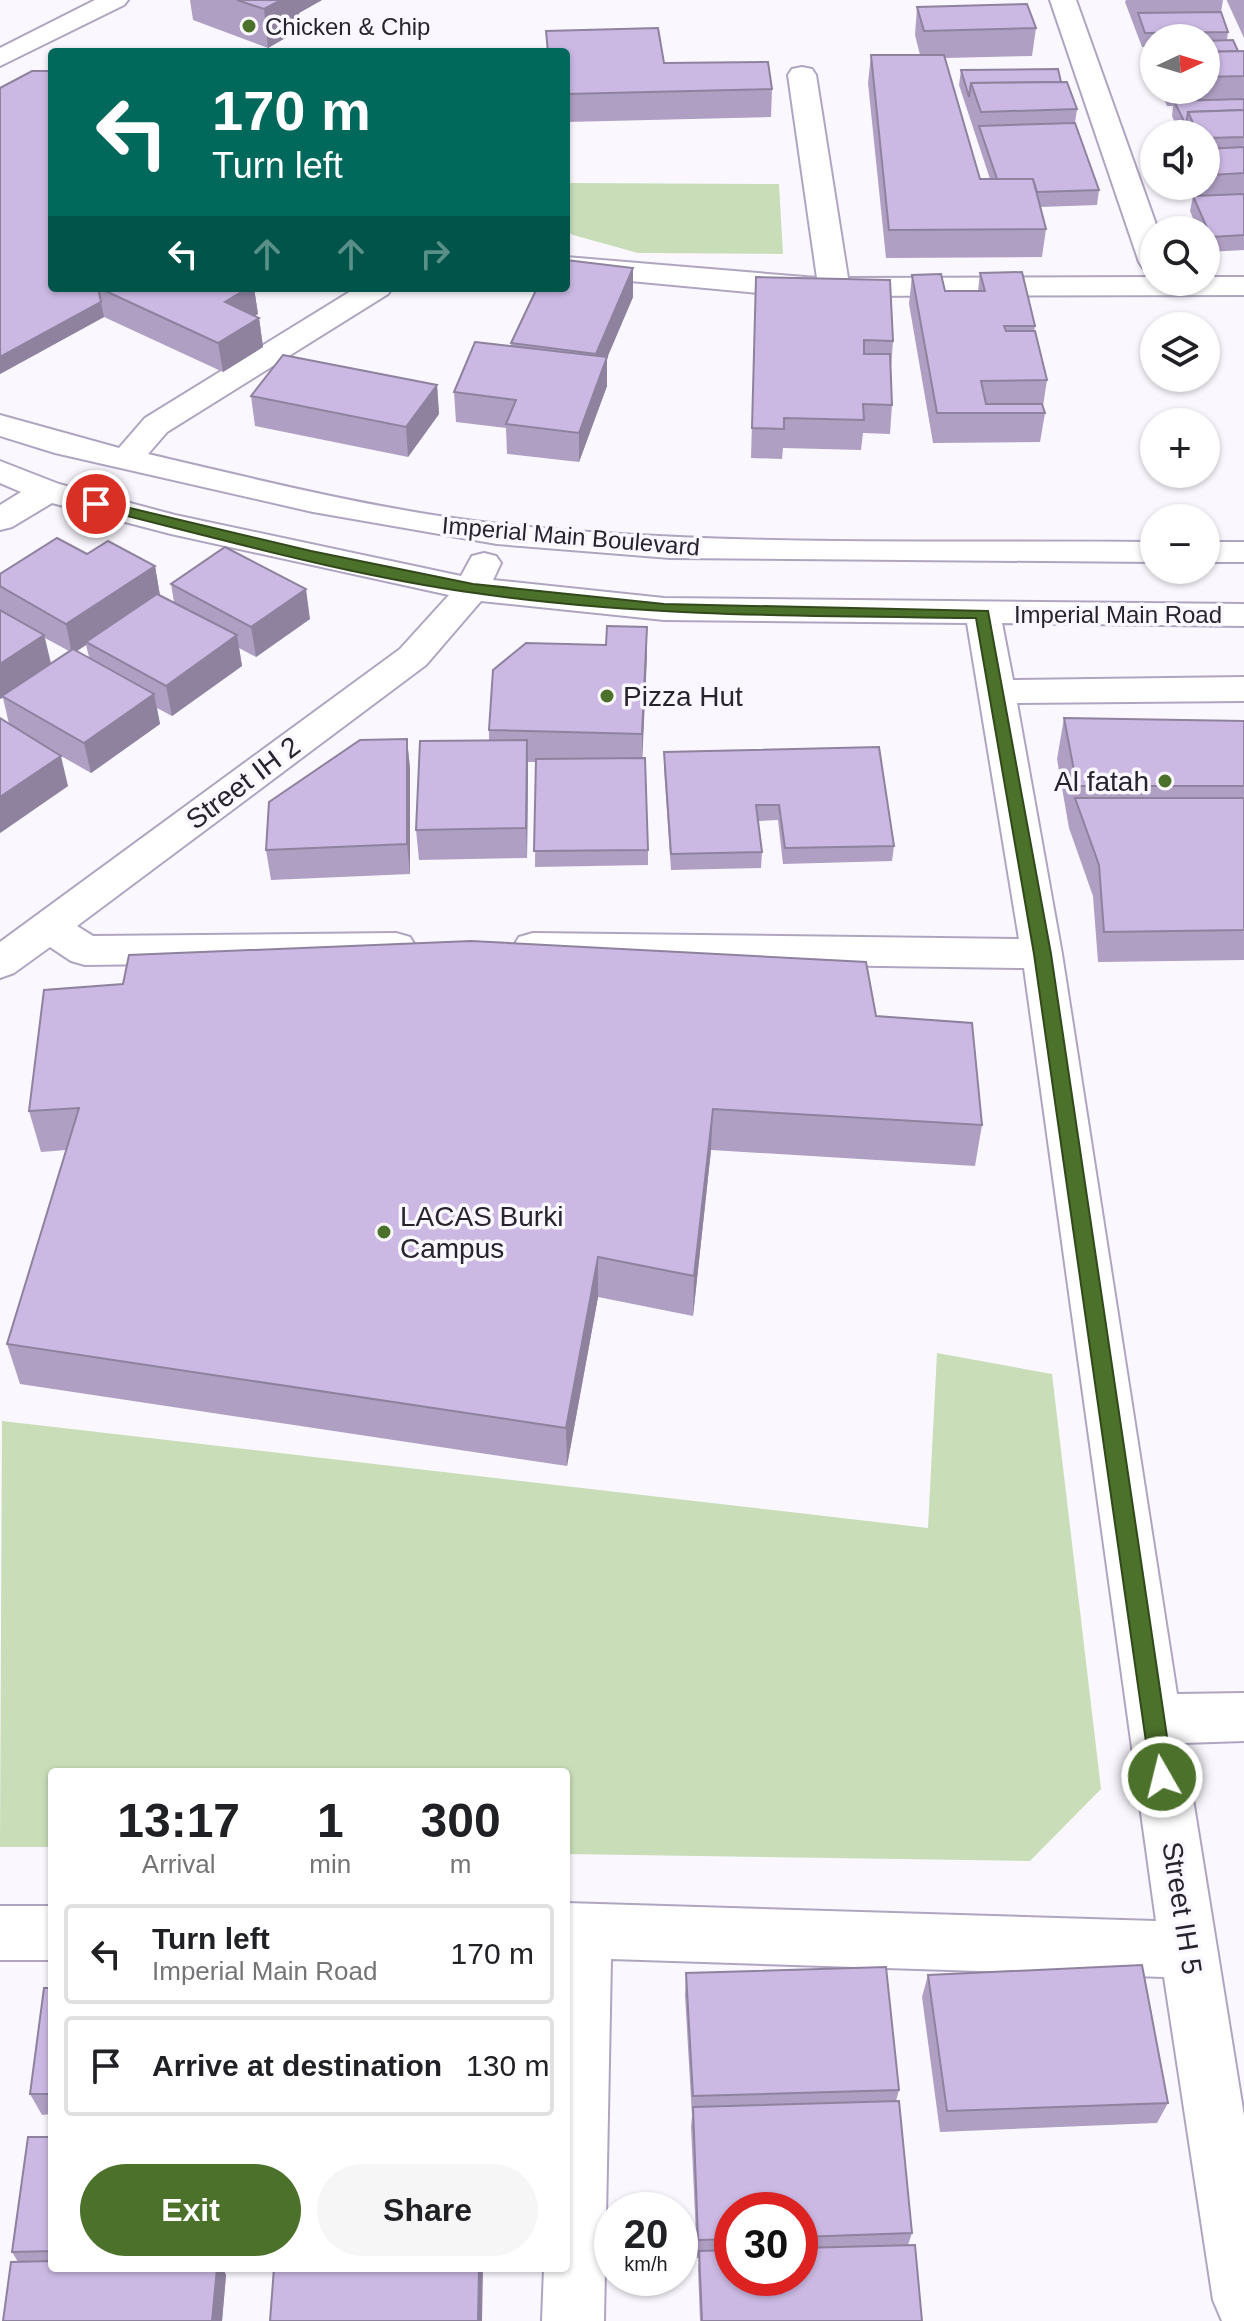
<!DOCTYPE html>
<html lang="en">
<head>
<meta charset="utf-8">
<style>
  :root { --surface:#fff; --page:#f6f6f6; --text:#202124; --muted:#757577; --line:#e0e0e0; --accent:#4c712a }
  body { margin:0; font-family:Helvetica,sans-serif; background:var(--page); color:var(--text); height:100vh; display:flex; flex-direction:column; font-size:30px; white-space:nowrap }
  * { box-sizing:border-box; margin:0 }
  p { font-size:26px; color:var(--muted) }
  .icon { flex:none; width:44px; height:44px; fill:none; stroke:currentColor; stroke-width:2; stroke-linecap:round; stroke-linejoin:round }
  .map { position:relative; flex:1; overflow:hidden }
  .details { position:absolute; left:48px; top:1768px; width:522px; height:504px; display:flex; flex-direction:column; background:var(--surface); border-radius:8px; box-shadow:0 2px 6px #0004 }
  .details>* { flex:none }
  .top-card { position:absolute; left:48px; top:48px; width:522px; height:244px; border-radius:8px; box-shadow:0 2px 6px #0004; background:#00695c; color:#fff; overflow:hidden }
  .needle { width:52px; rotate:86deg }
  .controls { position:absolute; left:1140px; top:24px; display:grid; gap:16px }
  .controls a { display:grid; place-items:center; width:80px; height:80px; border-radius:50%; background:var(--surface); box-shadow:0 2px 6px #0004; font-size:40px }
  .speed { position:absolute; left:594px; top:2192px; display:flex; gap:16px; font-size:40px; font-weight:700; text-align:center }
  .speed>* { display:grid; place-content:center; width:104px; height:104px; border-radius:50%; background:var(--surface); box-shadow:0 2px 6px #0004; line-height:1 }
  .speed small { font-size:20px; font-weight:400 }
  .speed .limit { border:12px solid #d22; background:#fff; color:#111 }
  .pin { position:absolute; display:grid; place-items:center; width:68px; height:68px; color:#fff; margin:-34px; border:4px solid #fff; border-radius:50%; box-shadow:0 2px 8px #0007 }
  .me { position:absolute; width:88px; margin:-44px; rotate:352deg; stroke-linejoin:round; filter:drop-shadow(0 0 6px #0008) }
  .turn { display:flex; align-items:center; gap:28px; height:168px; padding:0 32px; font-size:36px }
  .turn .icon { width:104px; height:104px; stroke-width:2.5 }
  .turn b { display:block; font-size:56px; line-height:68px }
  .lanes { display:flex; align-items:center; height:76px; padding:0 32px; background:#0003; justify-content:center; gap:40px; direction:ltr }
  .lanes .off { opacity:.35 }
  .eta { display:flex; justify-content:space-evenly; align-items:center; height:136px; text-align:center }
  .eta b { font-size:48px; font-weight:700; line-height:56px }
  .cta { display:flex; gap:16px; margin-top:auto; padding:16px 32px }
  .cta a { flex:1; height:92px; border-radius:48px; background:var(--accent); color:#fff; font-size:32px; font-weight:700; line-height:92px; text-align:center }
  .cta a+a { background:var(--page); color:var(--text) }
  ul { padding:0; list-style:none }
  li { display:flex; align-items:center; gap:24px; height:100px; margin:0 16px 12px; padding:0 16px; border:4px solid var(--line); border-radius:8px }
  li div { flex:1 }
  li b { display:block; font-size:30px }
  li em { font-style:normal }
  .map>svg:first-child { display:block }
  .green { fill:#c8ddb8 }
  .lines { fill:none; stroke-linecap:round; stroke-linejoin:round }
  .minor-casing { stroke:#b0a5c0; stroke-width:4 }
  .major-casing { stroke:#b0a5c0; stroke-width:4 }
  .minor { fill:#fff; fill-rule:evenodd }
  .major { fill:#fff; fill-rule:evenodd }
  .wall { fill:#af9fc3; fill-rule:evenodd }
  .shaded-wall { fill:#8e829f }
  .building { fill:#cbb9e3; stroke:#8e829f; stroke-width:2 }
  .route { fill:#4c712a; stroke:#31491b; stroke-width:2 }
  .poi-dot { fill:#4c712a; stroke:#faf8fe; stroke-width:3 }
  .labels { text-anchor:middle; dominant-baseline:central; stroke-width:7; stroke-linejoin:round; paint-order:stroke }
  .far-poi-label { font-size:24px; fill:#28232e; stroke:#faf8fe; text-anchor:start }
  .far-street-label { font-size:24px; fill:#28232e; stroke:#faf8fe }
  .poi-label { font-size:28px; fill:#28232e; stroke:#faf8fe; text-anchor:start }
  .street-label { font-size:28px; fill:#28232e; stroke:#faf8fe }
</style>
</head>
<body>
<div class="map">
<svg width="1244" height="2321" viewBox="0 0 1244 2321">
  <rect width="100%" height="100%" fill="#faf8fe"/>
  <g class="green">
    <path d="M 566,183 L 779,184 L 783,254 L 638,253 L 573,235 L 566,231 Z"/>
    <path d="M 937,1353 L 1052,1374 L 1101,1789 L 1030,1861 L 566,1854 L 566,1772 L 52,1772 L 52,1847 L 0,1847 L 2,1421 L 928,1528 Z"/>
  </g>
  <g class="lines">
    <g class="minor-casing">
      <g id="minor">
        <path d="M 1050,0 L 1076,0 L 1158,230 L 1154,230 L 1154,271 L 1143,268 L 1139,262 Z"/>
        <path d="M 802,67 L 812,69 L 816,75 L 848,278 L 1154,277 L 1154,282 L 1206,282 L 1206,277 L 1244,277 L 1244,295 L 791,296 L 566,275 L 566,257 L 817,278 L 788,75 L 792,69 Z"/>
        <path d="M 356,288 L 392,288 L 388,294 L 167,432 L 148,454 C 264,481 381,511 499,524 C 716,547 936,540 1154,542 L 1154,562 L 670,558 L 497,544 L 313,512 L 55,453 L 0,436 L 0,415 L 119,448 L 145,418 Z"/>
        <path d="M 0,461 L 59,484 L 175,515 L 461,576 L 472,556 L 484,553 L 496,556 L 501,563 L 493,580 L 664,598 L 1244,604 L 1244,626 L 1002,623 L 1013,680 L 1244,677 L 1244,701 L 1017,703 L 1062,954 L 1177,1694 L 1244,1693 L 1244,1741 L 1184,1743 L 1244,2116 L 1244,2321 L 1222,2321 L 1213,2300 L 1164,1977 L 611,1959 L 604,2321 L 542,2321 L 544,2268 L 566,2268 L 566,1903 L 1156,1921 L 1024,968 L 533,961 L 519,957 L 513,947 L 519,937 L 533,933 L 1019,939 L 967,623 L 664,620 L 481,601 L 426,665 L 77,926 L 93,936 L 396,933 L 410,937 L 416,947 L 410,957 L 396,961 L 85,965 L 71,961 L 50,947 L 14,973 L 0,978 L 0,942 L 400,649 L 449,595 L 171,534 L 52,503 L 12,527 L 0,530 L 0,505 L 21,492 L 0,483 Z"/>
        <rect x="1206" y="542" width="38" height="20"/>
        <rect x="0" y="1906" width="52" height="54"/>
      </g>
    </g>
    <g class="major-casing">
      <path id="major" d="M 95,0 L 128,0 L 124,5 L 0,66 L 0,48 Z"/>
    </g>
    <use href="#minor" class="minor"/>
    <use href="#major" class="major"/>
  </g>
  <g class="wall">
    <path d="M 190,0 L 322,0 L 299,13 L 301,29 L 268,48 L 193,20 Z"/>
    <path d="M 1126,0 L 1223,0 L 1221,12 L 1228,32 L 1227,40 L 1238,51 L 1244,51 L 1244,250 L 1208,252 L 1206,247 L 1206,230 L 1198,230 L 1190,211 L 1193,196 L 1200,195 L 1196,186 L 1206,186 L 1206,134 L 1180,134 L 1172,116 L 1173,106 L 1167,106 L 1160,90 L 1206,90 L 1206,38 L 1154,38 L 1154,76 L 1146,56 L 1147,47 L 1142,47 L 1125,2 Z"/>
    <path d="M 1227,0 L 1244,0 L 1244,38 L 1227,1 Z"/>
    <path d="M 917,7 L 1036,28 L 1032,56 L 945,58 L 980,179 L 990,179 L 959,85 L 961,70 L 1061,82 L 1077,109 L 1075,123 L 1099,190 L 1097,205 L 1041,207 L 1046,229 L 1042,257 L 886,258 L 868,83 L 871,55 L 920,55 L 915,35 Z"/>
    <path d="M 546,31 L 664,63 L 772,89 L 771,117 L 566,122 L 566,52 L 547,52 Z"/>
    <path d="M 0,88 L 52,288 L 254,288 L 258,314 L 254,316 L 259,318 L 263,347 L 223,372 L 104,317 L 0,374 Z"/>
    <path d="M 980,273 L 1035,326 L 1034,331 L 1047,380 L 1043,406 L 1045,413 L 1040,442 L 933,443 L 909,304 L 912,275 L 945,291 L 978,291 Z"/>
    <path d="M 756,277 L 893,341 L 891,368 L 892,405 L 890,434 L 863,433 L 861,450 L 783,448 L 782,459 L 751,458 Z"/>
    <path d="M 633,297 L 607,358 L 607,386 L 579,462 L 507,454 L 506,428 L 456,422 L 454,392 L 511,346 L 511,343 Z"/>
    <path d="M 437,385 L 439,414 L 408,457 L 255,426 L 251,396 Z"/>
    <path d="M 87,554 L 155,566 L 160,595 L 174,602 L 171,584 L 310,619 L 256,657 L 239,648 L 242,666 L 172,716 L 157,708 L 160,724 L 91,773 L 54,752 L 68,786 L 0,833 L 0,718 L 9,724 L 3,698 L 0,699 L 0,574 ZM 45,638 L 69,651 L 51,663 ZM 86,645 L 89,657 L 77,651 Z"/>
    <path d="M 647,627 L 642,758 L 648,850 L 648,865 L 535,867 L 536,762 L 528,762 L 527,858 L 419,860 L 416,830 L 489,740 L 489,730 L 606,645 Z"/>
    <path d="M 1064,718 L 1244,721 L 1244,960 L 1098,962 L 1093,896 L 1069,828 L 1057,759 Z"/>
    <path d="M 407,739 L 410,769 L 410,874 L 271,880 L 266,850 Z"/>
    <path d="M 664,752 L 894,846 L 892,861 L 783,864 L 778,820 L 758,821 L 762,852 L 761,868 L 671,870 L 664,768 Z"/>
    <path d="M 876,1016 L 982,1125 L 975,1166 L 711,1150 L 693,1316 L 598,1297 L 567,1466 L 20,1384 L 7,1344 L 66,1150 L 41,1152 L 29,1111 Z"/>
    <path d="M 686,1973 L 899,2090 L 896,2101 L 912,2233 L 908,2245 L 922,2321 L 700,2321 L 698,2269 L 699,2258 L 697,2258 L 691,2127 L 692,2116 L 685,1995 ZM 732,2210 L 800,2210 L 800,2278 L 732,2278 Z"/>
    <path d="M 928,1975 L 1168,2103 L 1157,2123 L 940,2132 L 922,1997 Z"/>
    <path d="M 52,1988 L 52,2114 L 42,2115 L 30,2094 Z"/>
    <path d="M 52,2137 L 52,2268 L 226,2275 L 222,2321 L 3,2321 L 18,2262 L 12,2252 Z"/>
  </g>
  <g class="shaded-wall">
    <path d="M 279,0 L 322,0 L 299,13 L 301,29 L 268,48 L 264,9 Z"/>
    <path d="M 633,268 L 633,297 L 607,358 L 607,386 L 579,462 L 579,433 L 597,384 L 596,354 Z"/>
    <path d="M 248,288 L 254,288 L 258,314 L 229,331 L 225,302 Z"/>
    <path d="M 101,302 L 104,317 L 0,374 L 0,357 Z"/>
    <path d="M 259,318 L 263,347 L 223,372 L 218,343 Z"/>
    <path d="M 437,385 L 439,414 L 408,457 L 406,427 Z"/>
    <path d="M 155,566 L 160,596 L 86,642 L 86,645 L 72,654 L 66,624 Z"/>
    <path d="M 306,589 L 310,619 L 256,657 L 251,627 Z"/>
    <path d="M 647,627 L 647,657 L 642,765 L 642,734 Z"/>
    <path d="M 44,635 L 51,665 L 0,699 L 0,664 Z"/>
    <path d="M 237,635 L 242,666 L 172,716 L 166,686 Z"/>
    <path d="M 154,694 L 160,724 L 91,773 L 84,743 Z"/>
    <path d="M 407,739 L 410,769 L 410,874 L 407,844 Z"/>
    <path d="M 527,740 L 528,770 L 527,858 L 526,828 Z"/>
    <path d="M 61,756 L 68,786 L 0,833 L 0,797 Z"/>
    <path d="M 713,1109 L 711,1150 L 693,1316 L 694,1276 Z"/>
    <path d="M 598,1257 L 598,1297 L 567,1466 L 566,1428 Z"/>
    <path d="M 217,2268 L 223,2268 L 226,2275 L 222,2321 L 212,2321 Z"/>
    <path d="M 479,2268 L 483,2268 L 482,2321 L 478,2321 Z"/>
  </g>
  <g class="building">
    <path d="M 237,0 L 281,0 L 264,9 Z"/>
    <path d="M 1027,4 L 1036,28 L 924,31 L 917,7 Z"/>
    <path d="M 1221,12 L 1228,32 L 1145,33 L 1138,13 Z"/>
    <path d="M 658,28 L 664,63 L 768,62 L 772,89 L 566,94 L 566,52 L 548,52 L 546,31 Z"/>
    <path d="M 1233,40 L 1238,51 L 1206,52 L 1206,41 Z"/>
    <path d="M 1148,42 L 1154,42 L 1154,55 Z"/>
    <path d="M 1244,51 L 1244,76 L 1206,77 L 1206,52 Z"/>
    <path d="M 871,55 L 944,55 L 980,179 L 1033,179 L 1046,229 L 889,230 Z"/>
    <path d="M 1058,69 L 1061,82 L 971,83 L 969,97 L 961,70 Z"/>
    <path d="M 32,71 L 52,71 L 52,288 L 98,288 L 101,302 L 0,357 L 0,88 Z"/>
    <path d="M 1067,82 L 1077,109 L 981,112 L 971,83 Z"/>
    <path d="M 1244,99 L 1244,110 L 1188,112 L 1186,125 L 1174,101 Z"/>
    <path d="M 1244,110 L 1244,137 L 1206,138 L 1206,134 L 1198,134 L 1188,112 Z"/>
    <path d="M 1075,123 L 1099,190 L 1037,192 L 1033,179 L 997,179 L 979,126 Z"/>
    <path d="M 1244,147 L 1244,173 L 1210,175 L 1206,167 L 1206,149 Z"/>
    <path d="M 1244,194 L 1244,235 L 1211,237 L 1193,196 Z"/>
    <path d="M 566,260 L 633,268 L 596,354 L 511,343 L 537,288 L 566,288 Z"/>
    <path d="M 1022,272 L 1035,326 L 1004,326 L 1006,331 L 1035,331 L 1047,380 L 981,381 L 986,404 L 1042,404 L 1045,413 L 937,413 L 912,275 L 941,274 L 945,291 L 985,291 L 980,273 Z"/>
    <path d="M 756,277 L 890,280 L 893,341 L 864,340 L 864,354 L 890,354 L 892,405 L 863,404 L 864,420 L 784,418 L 784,429 L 752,428 Z"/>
    <path d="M 99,288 L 248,288 L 225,302 L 259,318 L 218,343 Z"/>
    <path d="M 475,342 L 607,357 L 579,433 L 506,424 L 516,400 L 454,392 Z"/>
    <path d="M 283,355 L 437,385 L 406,427 L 251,396 Z"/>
    <path d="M 57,538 L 87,554 L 108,541 L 155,566 L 66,624 L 0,586 L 0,574 Z"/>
    <path d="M 225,547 L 306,589 L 251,627 L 171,584 Z"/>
    <path d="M 157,594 L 237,635 L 166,686 L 86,642 Z"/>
    <path d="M 0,610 L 44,635 L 0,664 Z"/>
    <path d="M 607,626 L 647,627 L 642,734 L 489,730 L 493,670 L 526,643 L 606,645 Z"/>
    <path d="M 73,649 L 154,694 L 84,743 L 2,696 Z"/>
    <path d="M 0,718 L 61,756 L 0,797 Z"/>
    <path d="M 1064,718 L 1244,721 L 1244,786 L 1077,786 Z"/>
    <path d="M 407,739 L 407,844 L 266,850 L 269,802 L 360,740 Z"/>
    <path d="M 527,740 L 526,828 L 416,830 L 420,741 Z"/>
    <path d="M 879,747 L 894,846 L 785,848 L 779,805 L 756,805 L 762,852 L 671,854 L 664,752 Z"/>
    <path d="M 645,758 L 648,850 L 534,851 L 536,759 Z"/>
    <path d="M 1075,798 L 1244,798 L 1244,930 L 1104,932 L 1099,865 Z"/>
    <path d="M 471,941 L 866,962 L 876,1016 L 972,1023 L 982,1125 L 713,1109 L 694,1276 L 598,1257 L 566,1428 L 7,1344 L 79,1108 L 29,1111 L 44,990 L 123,984 L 129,955 Z"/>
    <path d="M 1142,1965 L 1168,2103 L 947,2111 L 928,1975 Z"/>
    <path d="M 886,1967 L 899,2090 L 693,2096 L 686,1973 Z"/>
    <path d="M 44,1988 L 52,1988 L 52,2094 L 30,2094 Z"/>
    <path d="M 899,2101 L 912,2233 L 800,2237 L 800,2210 L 732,2210 L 732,2239 L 698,2240 L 693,2107 Z"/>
    <path d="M 28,2137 L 52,2137 L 52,2251 L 12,2252 Z"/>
    <path d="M 915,2245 L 922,2321 L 702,2321 L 699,2251 L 732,2250 L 732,2278 L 800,2278 L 800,2248 Z"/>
    <path d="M 52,2261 L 52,2268 L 217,2268 L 212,2321 L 3,2321 L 11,2262 Z"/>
    <path d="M 274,2268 L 479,2268 L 478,2321 L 270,2321 Z"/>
  </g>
  <path class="route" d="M 96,500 L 311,551 L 473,584 L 664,604 L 988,611 L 1051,954 L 1173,1777 L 1170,1784 L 1162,1787 L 1154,1784 L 1151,1777 L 1034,954 L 976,618 C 809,616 641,617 475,593 C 346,575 218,538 91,507 L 91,501 Z"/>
  <g class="poi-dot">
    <circle cx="249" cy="26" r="8"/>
    <circle cx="607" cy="696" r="8"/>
    <circle cx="1165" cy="781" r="8"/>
    <circle cx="384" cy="1232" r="8"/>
  </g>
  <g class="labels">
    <g class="far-poi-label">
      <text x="265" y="26">Chicken &amp; Chip</text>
    </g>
    <g class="far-street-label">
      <text transform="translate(571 536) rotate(5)">Imperial Main Boulevard</text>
      <text x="1118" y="614">Imperial Main Road</text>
    </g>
    <g class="poi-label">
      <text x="623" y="696">Pizza Hut</text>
      <text x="1149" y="781" text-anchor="end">Al fatah</text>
      <text x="400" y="1216">LACAS Burki<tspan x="400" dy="32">Campus</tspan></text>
    </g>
    <g class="street-label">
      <text transform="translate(243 783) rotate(-37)">Street IH 2</text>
      <text transform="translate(1182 1908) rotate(81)">Street IH 5</text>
    </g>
  </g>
</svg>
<div class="controls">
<a><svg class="needle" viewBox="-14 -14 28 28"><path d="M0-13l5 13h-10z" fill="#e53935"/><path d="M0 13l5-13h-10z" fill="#757577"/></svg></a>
<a><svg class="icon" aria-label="sound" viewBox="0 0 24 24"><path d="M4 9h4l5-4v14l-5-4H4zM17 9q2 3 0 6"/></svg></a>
<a><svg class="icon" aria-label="search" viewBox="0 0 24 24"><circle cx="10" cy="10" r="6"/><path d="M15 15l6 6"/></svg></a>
<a><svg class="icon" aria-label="layers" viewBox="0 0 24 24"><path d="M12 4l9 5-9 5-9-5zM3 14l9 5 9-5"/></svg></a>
<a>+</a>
<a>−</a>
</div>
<div class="speed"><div>20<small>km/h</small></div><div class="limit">30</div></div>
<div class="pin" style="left:96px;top:504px;background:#d93025"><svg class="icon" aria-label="arrive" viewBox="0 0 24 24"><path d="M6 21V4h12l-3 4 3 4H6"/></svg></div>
<svg class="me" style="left:1162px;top:1777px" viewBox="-20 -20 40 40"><circle r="17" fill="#4c712a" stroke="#fff" stroke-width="3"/><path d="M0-11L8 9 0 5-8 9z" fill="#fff"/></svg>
<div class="top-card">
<div class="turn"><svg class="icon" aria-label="left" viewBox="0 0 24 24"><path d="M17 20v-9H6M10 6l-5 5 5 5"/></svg><div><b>170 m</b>Turn left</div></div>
<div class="lanes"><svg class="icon" aria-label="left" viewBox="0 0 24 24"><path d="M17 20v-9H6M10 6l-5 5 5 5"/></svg><svg class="icon off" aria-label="ahead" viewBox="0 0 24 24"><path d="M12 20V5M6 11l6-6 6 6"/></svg><svg class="icon off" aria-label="ahead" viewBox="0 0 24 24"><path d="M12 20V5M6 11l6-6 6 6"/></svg><svg class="icon off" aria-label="right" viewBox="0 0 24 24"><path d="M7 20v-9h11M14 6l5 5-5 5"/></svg></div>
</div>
<section class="details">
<div class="eta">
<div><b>13:17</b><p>Arrival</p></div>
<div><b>1</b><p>min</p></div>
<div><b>300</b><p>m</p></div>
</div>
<ul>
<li><svg class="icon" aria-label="left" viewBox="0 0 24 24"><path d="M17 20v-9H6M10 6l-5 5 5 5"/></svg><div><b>Turn left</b><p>Imperial Main Road</p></div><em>170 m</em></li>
<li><svg class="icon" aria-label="arrive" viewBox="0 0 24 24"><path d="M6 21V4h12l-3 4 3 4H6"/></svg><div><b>Arrive at destination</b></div><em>130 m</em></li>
</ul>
<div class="cta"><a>Exit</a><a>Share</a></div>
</section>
</div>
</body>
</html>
